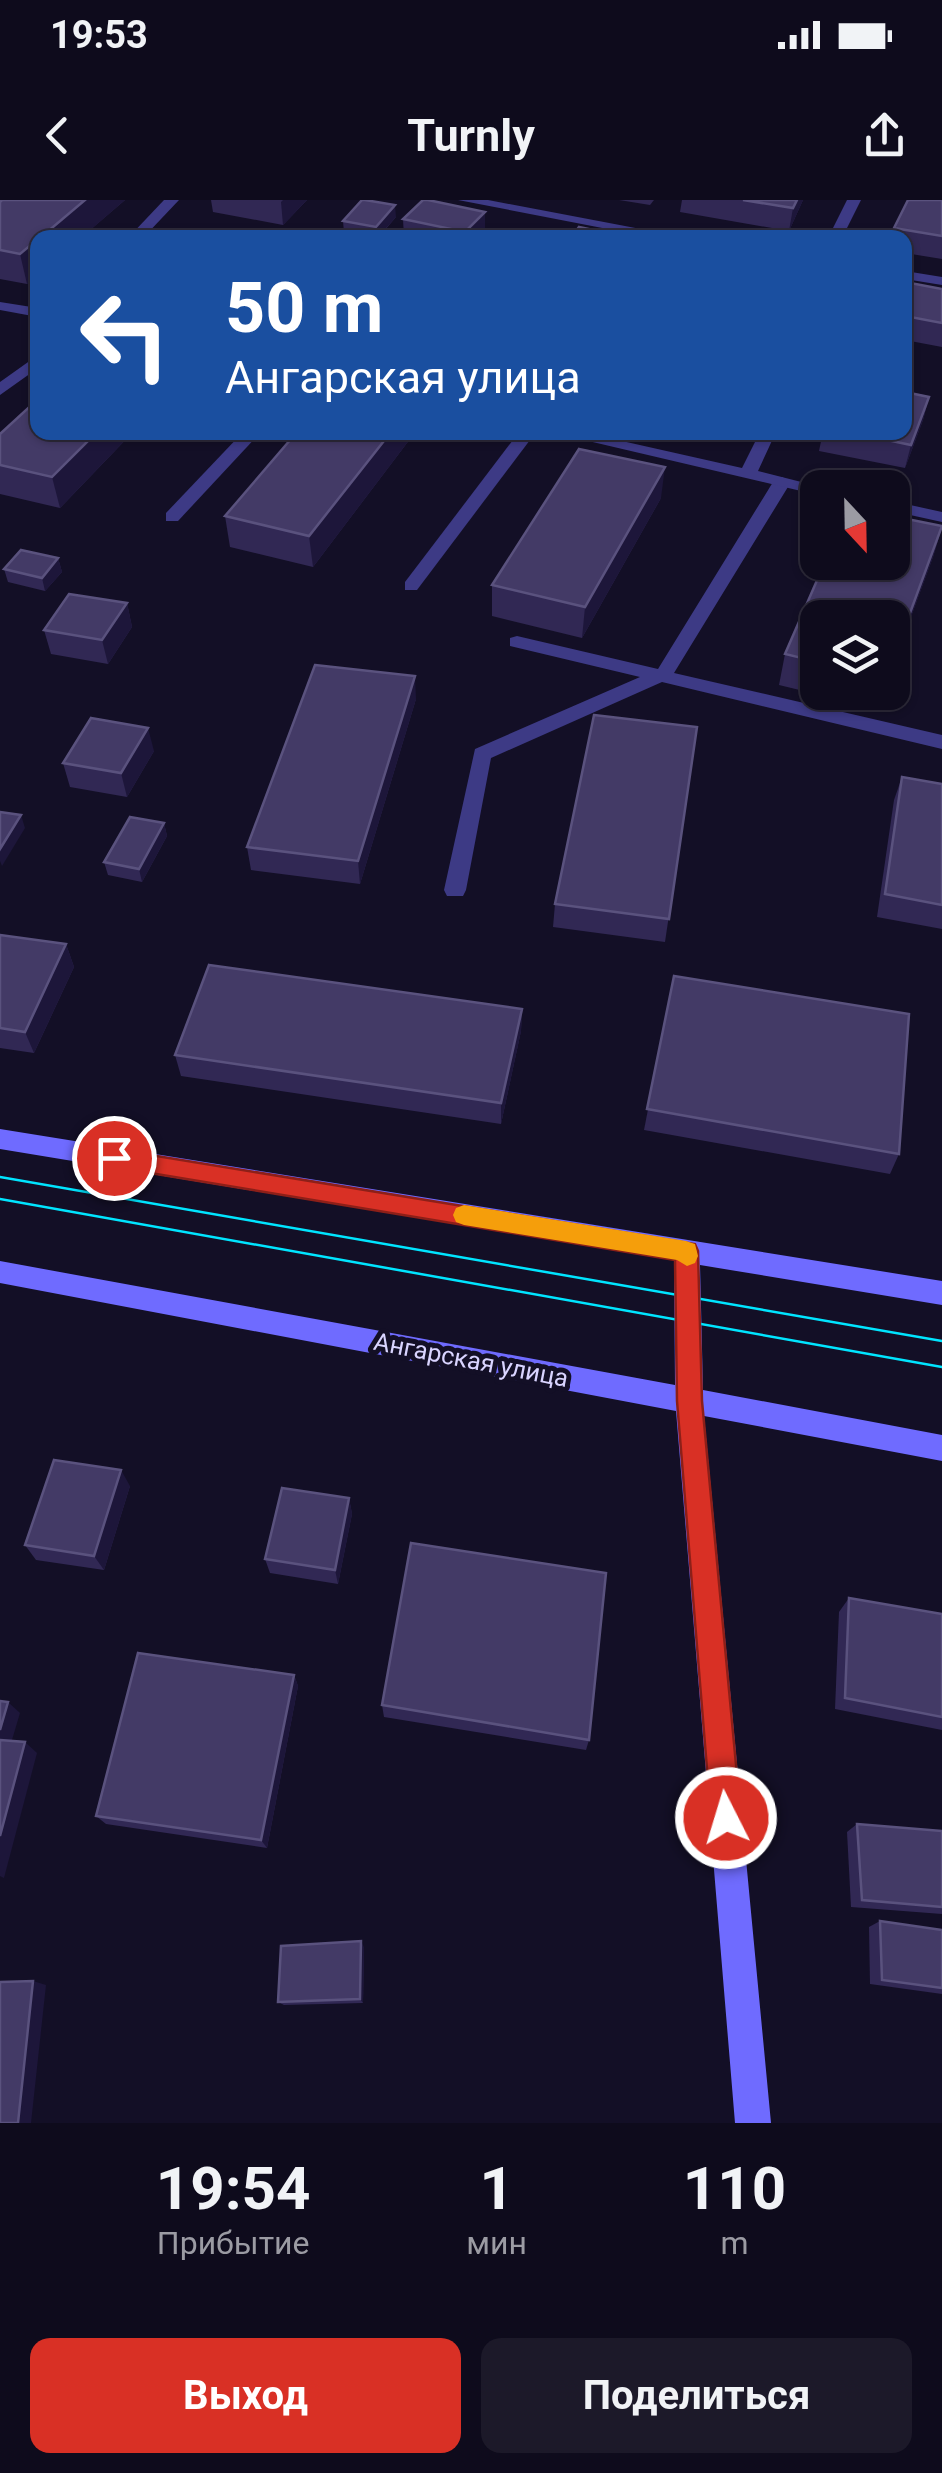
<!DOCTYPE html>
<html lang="ru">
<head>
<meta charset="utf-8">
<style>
  :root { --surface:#0e0b1c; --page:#1c1929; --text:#f1f3f6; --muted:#9b9ba3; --line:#2e2b3b; --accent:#d93025 }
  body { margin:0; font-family:Roboto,sans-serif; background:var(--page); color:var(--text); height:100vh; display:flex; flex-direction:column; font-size:38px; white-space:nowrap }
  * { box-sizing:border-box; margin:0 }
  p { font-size:32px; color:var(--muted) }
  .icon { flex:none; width:55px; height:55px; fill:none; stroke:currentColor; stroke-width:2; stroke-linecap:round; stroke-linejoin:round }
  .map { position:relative; height:1923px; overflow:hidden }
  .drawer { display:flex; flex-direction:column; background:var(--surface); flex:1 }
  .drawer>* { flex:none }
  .top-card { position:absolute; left:30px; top:30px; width:882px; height:210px; border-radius:20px; box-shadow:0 2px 8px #0004,0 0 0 2px var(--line); background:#1a4fa0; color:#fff; overflow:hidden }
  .needle { width:65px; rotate:158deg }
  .buttons { position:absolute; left:800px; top:270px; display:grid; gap:20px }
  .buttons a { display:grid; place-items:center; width:110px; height:110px; border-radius:20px; background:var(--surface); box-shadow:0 2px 8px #0004,0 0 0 2px var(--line); font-size:50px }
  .pin { position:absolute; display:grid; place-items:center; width:85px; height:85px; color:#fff; margin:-42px; border:5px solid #fff; border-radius:50%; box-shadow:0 2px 10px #0007 }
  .me { position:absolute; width:110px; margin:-55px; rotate:355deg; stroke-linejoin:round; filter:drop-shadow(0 0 8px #0008) }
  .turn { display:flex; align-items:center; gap:35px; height:210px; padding:0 30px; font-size:45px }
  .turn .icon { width:130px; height:130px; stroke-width:2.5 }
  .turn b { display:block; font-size:70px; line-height:85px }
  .eta { display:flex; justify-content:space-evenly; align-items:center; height:170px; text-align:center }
  .eta b { font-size:60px; font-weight:700; line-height:70px }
  .cta { display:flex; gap:20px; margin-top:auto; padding:20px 30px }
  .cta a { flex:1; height:115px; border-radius:20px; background:var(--accent); color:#fff; font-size:40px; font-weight:700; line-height:115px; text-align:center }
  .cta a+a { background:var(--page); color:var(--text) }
  .status { display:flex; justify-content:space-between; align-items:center; height:70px; padding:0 50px; background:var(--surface); direction:ltr }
  .status svg { height:28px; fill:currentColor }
  header { display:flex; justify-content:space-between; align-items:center; height:130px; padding:0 30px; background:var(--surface); font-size:45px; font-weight:700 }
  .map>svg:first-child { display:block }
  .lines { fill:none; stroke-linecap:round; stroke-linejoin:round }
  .lane { fill:#3d3a85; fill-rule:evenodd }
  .street { fill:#3d3a85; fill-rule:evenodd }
  .secondary { fill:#6f6bff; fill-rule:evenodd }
  .tram { stroke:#00e5ff; stroke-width:2.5 }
  .wall { fill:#312854 }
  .shaded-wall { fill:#1d163a }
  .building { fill:#433a66; stroke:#5a527e; stroke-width:2.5 }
  .route { fill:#d93025; stroke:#8d1f18; stroke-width:2.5 }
  .slow { fill:#f59e0b }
  .labels { text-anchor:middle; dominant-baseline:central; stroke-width:10; stroke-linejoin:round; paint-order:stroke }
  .street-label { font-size:25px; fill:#d9d4ff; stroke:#130f26 }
</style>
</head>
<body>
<div class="status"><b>19:53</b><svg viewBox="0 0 49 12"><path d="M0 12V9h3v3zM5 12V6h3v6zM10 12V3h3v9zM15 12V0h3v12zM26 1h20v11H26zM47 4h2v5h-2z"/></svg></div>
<header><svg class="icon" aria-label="back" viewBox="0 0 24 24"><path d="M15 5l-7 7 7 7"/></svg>Turnly<svg class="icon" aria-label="share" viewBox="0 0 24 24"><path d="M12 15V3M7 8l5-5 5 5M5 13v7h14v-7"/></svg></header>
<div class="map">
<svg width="942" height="1923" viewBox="0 0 942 1923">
  <rect width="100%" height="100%" fill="#130f26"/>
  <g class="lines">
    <g class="lane">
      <path d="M 164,0 L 179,0 L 143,38 L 128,38 Z"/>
      <path d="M 38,155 L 38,168 L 0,195 L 0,182 Z"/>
      <path d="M 243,232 L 261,232 L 178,321 L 166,321 L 166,313 Z"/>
      <path d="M 519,232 L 536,232 L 417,390 L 405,390 L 405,382 Z"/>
      <path d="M 782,277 L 791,282 L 674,473 L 942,535 L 942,549 L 662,482 L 491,558 L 466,690 L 463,696 L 447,696 L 444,690 L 475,549 L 640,477 L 510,446 L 510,438 L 517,436 L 658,469 L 773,282 Z"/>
    </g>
    <g class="street">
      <path d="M 458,0 L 488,0 L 688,38 L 654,38 Z"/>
      <path d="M 847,0 L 861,0 L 842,38 L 828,38 Z"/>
      <path d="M 905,71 L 942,77 L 942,85 L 905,79 Z"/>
      <path d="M 0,102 L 38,108 L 38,117 L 0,110 Z"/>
      <path d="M 550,232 L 582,232 L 742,268 L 760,232 L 776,232 L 758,271 L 825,288 L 818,288 L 818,295 Z"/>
      <path d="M 892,301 L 942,312 L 942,322 L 892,311 Z"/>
    </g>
    <path class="secondary" d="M 0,929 L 942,1081 L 942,1105 L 700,1065 L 703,1190 L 942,1235 L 942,1261 L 704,1216 L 771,1923 L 735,1923 L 676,1211 L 0,1083 L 0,1061 L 675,1185 L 674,1060 L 0,949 Z"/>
    <g class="tram">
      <path d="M 0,977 L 942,1141"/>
      <path d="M 0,999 L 942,1167"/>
    </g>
  </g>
  <g class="wall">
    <path d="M 125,0 L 27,84 L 0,79 L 0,2 Z"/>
    <path d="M 211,0 L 307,0 L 283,25 L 213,12 Z"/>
    <path d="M 619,0 L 654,0 L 650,5 Z"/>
    <path d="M 682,0 L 803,0 L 789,31 L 680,12 Z"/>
    <path d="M 942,0 L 942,59 L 905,53 L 905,38 L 892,38 L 894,28 Z"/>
    <path d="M 396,17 L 378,38 L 368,38 L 344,33 L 343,21 Z"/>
    <path d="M 403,19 L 485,35 L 482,38 L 404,38 Z"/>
    <path d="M 905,82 L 942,89 L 942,147 L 905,140 Z"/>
    <path d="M 929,197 L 923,220 L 905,268 L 819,251 L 823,232 L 905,232 Z"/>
    <path d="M 38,232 L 133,232 L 60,308 L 0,294 L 0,234 Z"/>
    <path d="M 410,239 L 313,367 L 230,347 L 225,316 Z"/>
    <path d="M 661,298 L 582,438 L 492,416 L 492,385 Z"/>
    <path d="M 892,316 L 942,327 L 933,357 L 892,468 L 892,418 L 818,418 L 818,492 L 884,492 L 878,509 L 779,485 L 785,454 L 825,362 L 892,362 Z"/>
    <path d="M 58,358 L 62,372 L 45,391 L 8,382 L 4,369 Z"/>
    <path d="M 127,403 L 132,427 L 108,464 L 51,454 L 44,430 Z"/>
    <path d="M 416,499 L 360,684 L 251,670 L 247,647 Z"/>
    <path d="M 697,527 L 665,742 L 553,727 L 555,704 Z"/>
    <path d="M 154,551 L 127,597 L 70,587 L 63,563 Z"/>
    <path d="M 902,577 L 942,584 L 942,729 L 877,717 L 894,600 Z"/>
    <path d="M 164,623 L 167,636 L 142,682 L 108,675 L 104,662 Z"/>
    <path d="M 0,735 L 66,744 L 74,767 L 34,853 L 0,848 Z"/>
    <path d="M 674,776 L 899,954 L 890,974 L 644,930 Z"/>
    <path d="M 522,809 L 521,831 L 501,924 L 181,876 L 175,855 Z"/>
    <path d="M 130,1286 L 104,1370 L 36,1360 L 25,1345 Z"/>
    <path d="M 349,1298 L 352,1314 L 338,1384 L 270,1373 L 265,1359 Z"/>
    <path d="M 849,1398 L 942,1414 L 942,1530 L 835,1509 L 839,1412 Z"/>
    <path d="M 294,1475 L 298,1486 L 267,1648 L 106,1624 L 96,1616 Z"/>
    <path d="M 382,1505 L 589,1540 L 586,1550 L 384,1517 Z"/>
    <path d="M 857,1624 L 942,1631 L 942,1714 L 851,1707 L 847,1632 Z"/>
    <path d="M 880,1721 L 942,1730 L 942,1794 L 870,1784 L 869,1727 Z"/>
    <path d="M 364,1747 L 363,1803 L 284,1805 L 278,1802 Z"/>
  </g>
  <g class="shaded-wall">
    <path d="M 85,0 L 125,0 L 81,38 L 40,38 Z"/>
    <path d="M 283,0 L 307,0 L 283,25 L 281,2 Z"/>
    <path d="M 797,0 L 803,0 L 789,31 L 793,8 Z"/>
    <path d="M 395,5 L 396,17 L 377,38 L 376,27 Z"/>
    <path d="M 485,12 L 485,35 L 482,38 L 465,38 L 465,32 Z"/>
    <path d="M 38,39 L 38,75 L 27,84 L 20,54 Z"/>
    <path d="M 929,197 L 923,220 L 905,268 L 911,245 Z"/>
    <path d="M 97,232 L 133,232 L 60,308 L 52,277 Z"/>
    <path d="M 391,232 L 410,232 L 410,239 L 313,367 L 309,336 Z"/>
    <path d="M 665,267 L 661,298 L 582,438 L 585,407 Z"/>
    <path d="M 942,327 L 933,357 L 892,468 L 892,462 Z"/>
    <path d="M 58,358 L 62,372 L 45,391 L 42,378 Z"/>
    <path d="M 127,403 L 132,427 L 108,464 L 102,440 Z"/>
    <path d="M 415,476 L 416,499 L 360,684 L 358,661 Z"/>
    <path d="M 148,528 L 154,551 L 127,597 L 121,573 Z"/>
    <path d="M 21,615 L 25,628 L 2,666 L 0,661 L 0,649 Z"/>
    <path d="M 164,623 L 167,636 L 142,682 L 139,669 Z"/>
    <path d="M 66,744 L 74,767 L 34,853 L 25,832 Z"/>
    <path d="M 522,809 L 521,831 L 501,924 L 501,903 Z"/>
    <path d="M 121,1270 L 130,1286 L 104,1370 L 94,1356 Z"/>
    <path d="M 349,1298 L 352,1314 L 338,1384 L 335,1370 Z"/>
    <path d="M 294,1475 L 298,1486 L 267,1648 L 261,1640 Z"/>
    <path d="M 8,1502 L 20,1513 L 9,1550 L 0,1543 L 0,1530 Z"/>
    <path d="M 25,1542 L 37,1553 L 4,1678 L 0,1676 L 0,1636 Z"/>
    <path d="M 361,1741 L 364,1747 L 363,1803 L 360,1799 Z"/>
    <path d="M 33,1781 L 46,1785 L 31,1923 L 18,1923 Z"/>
  </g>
  <g class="building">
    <path d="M 2,0 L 85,0 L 40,38 L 38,38 L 38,39 L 20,54 L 0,50 L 0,2 Z"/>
    <path d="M 362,0 L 365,0 L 395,5 L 376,27 L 343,21 Z"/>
    <path d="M 423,0 L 428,0 L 485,12 L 465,32 L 403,19 Z"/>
    <path d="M 743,0 L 797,0 L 793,8 Z"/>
    <path d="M 908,0 L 942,0 L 942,36 L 894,28 Z"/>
    <path d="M 579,27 L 618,35 L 616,38 L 571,38 Z"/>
    <path d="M 274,32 L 305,38 L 268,38 Z"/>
    <path d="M 905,82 L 942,89 L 942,123 L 905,116 Z"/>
    <path d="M 905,192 L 929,197 L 911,245 L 849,232 L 905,232 Z"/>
    <path d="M 38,199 L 38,232 L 97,232 L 52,277 L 0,265 L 0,234 Z"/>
    <path d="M 297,232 L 391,232 L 309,336 L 225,316 Z"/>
    <path d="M 579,249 L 665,267 L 585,407 L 492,385 Z"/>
    <path d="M 892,316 L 942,326 L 892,462 L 892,418 L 818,418 L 818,462 L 785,454 L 825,362 L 892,362 Z"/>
    <path d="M 21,350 L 58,358 L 42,378 L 4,369 Z"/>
    <path d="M 69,394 L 127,403 L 102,440 L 44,430 Z"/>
    <path d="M 315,465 L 415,476 L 358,661 L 247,647 Z"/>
    <path d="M 594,515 L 697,527 L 669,719 L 555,704 Z"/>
    <path d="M 91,518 L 148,528 L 121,573 L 63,563 Z"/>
    <path d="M 902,577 L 942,584 L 942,705 L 885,694 Z"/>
    <path d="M 0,612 L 21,615 L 0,649 Z"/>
    <path d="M 130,617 L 164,623 L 139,669 L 104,662 Z"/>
    <path d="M 0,735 L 66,744 L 25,832 L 0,828 Z"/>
    <path d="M 209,765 L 522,809 L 501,903 L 175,855 Z"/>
    <path d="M 674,776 L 909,814 L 899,954 L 647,909 Z"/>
    <path d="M 54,1260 L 121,1270 L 94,1356 L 25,1345 Z"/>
    <path d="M 282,1288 L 349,1298 L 335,1370 L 265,1359 Z"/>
    <path d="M 411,1343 L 606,1373 L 589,1540 L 382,1505 Z"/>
    <path d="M 849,1398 L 942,1414 L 942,1517 L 845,1498 Z"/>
    <path d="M 138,1453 L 294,1475 L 261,1640 L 96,1616 Z"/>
    <path d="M 0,1501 L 8,1502 L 0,1530 Z"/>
    <path d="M 0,1540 L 25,1542 L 0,1636 Z"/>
    <path d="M 857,1624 L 942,1631 L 942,1707 L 862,1700 Z"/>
    <path d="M 880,1721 L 942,1730 L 942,1788 L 882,1780 Z"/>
    <path d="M 361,1741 L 360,1799 L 278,1802 L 281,1746 Z"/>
    <path d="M 33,1781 L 18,1923 L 0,1923 L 0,1782 Z"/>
  </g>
  <path class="route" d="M 114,949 L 695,1044 L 698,1051 L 702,1201 L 741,1618 L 737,1628 L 726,1632 L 716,1628 L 711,1618 L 677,1201 L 675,1060 L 114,967 L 103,958 Z"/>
  <path class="slow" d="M 464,1005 L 686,1041 L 695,1044 L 698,1056 L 695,1063 L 687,1066 L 677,1060 L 464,1025 L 456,1022 L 453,1015 L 456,1008 Z"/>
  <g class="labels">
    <g class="street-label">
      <text transform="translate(471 1160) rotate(11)">Ангарская улица</text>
    </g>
  </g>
</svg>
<div class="buttons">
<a><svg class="needle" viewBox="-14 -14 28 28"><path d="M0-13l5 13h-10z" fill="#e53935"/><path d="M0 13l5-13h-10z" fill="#9b9ba3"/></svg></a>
<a><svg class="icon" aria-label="layers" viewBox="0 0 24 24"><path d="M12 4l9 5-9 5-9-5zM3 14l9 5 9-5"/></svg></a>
</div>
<div class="pin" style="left:114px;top:958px;background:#d93025"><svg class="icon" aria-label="arrive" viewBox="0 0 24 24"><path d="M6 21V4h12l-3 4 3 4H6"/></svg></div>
<svg class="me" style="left:726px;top:1618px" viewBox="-20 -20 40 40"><circle r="17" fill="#d93025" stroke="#fff" stroke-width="3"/><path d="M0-11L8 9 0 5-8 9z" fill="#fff"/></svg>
<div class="top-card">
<div class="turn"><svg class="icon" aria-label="left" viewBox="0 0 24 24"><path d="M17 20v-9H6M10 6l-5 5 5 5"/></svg><div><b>50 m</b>Ангарская улица</div></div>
</div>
</div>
<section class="drawer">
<div class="eta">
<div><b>19:54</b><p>Прибытие</p></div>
<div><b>1</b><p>мин</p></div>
<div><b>110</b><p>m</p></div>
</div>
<div class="cta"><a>Выход</a><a>Поделиться</a></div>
</section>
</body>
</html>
